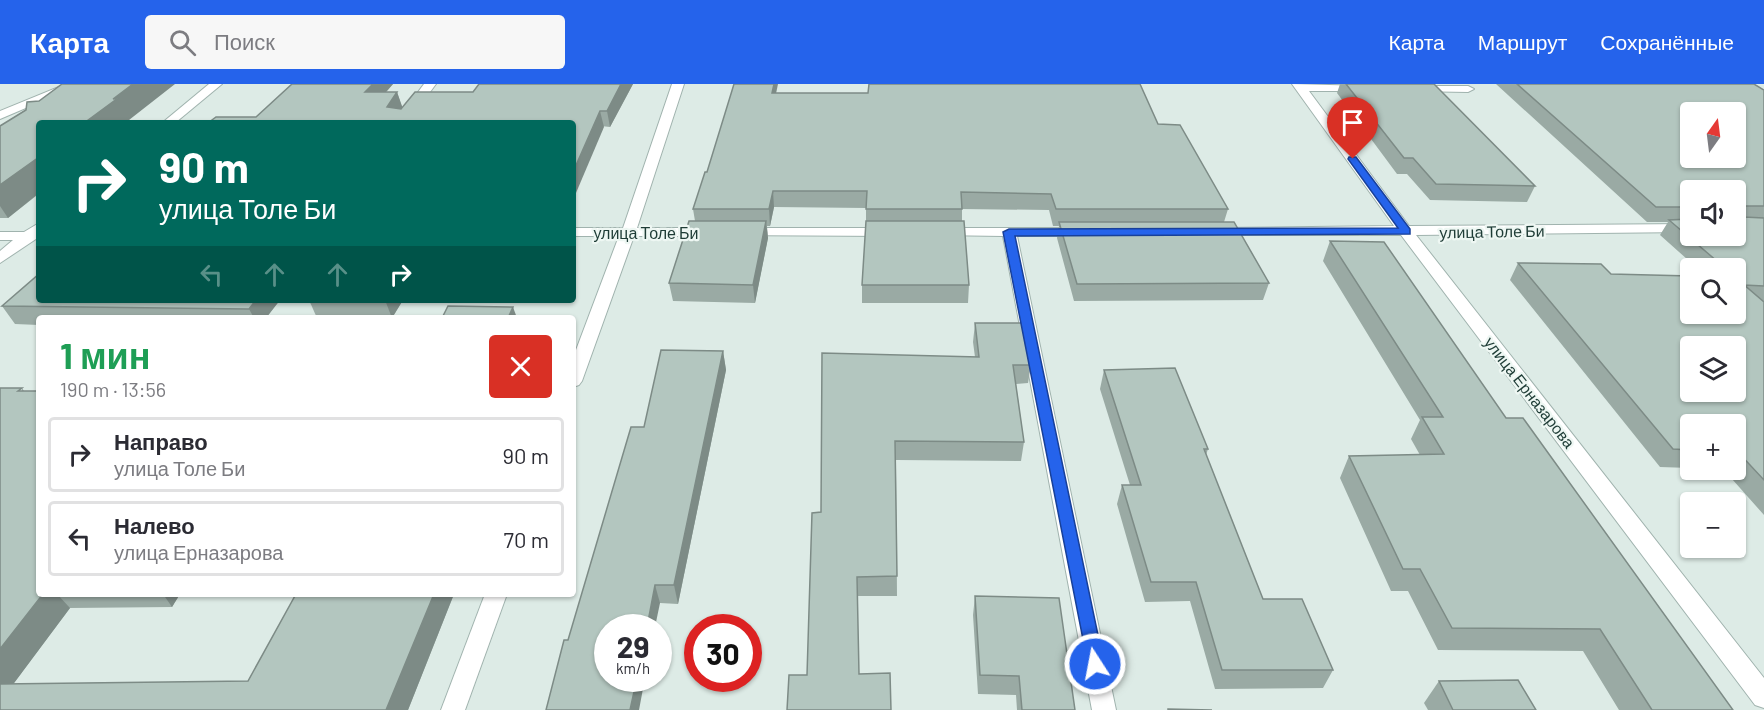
<!DOCTYPE html>
<html lang="ru">
<head>
<meta charset="utf-8">
<style>
  :root { --surface:#fff; --page:#f7f7f7; --text:#2b2b33; --muted:#7c7c81; --line:#e1e1e2; --accent:#2563eb }
  body { margin:0; font-family:Barlow,sans-serif; background:var(--page); color:var(--text); height:100vh; display:flex; flex-direction:column; font-size:22px; white-space:nowrap }
  * { box-sizing:border-box; margin:0 }
  p { font-size:20px; color:var(--muted) }
  .icon { flex:none; width:33px; height:33px; fill:none; stroke:currentColor; stroke-width:2; stroke-linecap:round; stroke-linejoin:round }
  .map { position:relative; flex:1; overflow:hidden }
  .details { position:absolute; left:36px; top:231px; width:540px; height:282px; display:flex; flex-direction:column; background:var(--surface); border-radius:6px; box-shadow:0 2px 4px #0004 }
  .details>* { flex:none }
  .guide { position:absolute; left:36px; top:36px; width:540px; height:183px; border-radius:6px; box-shadow:0 2px 4px #0004; background:#00695c; color:#fff; overflow:hidden }
  .needle { width:39px; rotate:14deg }
  .buttons { position:absolute; left:1680px; top:18px; display:grid; gap:12px }
  .buttons a { display:grid; place-items:center; width:66px; height:66px; border-radius:6px; background:var(--surface); box-shadow:0 2px 4px #0004; font-size:30px }
  .speed { position:absolute; left:594px; top:530px; display:flex; gap:12px; font-size:30px; font-weight:700; text-align:center }
  .speed>* { display:grid; place-content:center; width:78px; height:78px; border-radius:50%; background:var(--surface); box-shadow:0 2px 4px #0004; line-height:1 }
  .speed small { font-size:15px; font-weight:400 }
  .speed .limit { border:9px solid #d22; background:#fff; color:#111 }
  .pin { position:absolute; display:grid; place-items:center; width:51px; height:51px; color:#fff; margin:-62px -26px; border-radius:50% 50% 50% 0; rotate:-45deg; box-shadow:0 0 6px #0007 }
  .pin .icon { rotate:45deg }
  .me { position:absolute; width:66px; margin:-33px; rotate:349deg; stroke-linejoin:round; filter:drop-shadow(0 0 4px #0008) }
  .turn { display:flex; align-items:center; gap:21px; height:126px; padding:0 24px; font-size:27px }
  .turn .icon { width:78px; height:78px; stroke-width:2.5 }
  .turn b { display:block; font-size:42px; line-height:51px }
  .lanes { display:flex; align-items:center; height:57px; padding:0 24px; background:#0003; justify-content:center; gap:30px; direction:ltr }
  .lanes .off { opacity:.35 }
  .round { display:grid; place-items:center; flex:none; width:63px; height:63px; border-radius:6px; background:var(--page) }
  .headline { display:flex; align-items:center; justify-content:space-between; height:102px; padding:0 24px }
  h1 { font-size:36px; font-weight:700; line-height:45px; color:#1e9e55 }
  ul { padding:0; list-style:none }
  li { display:flex; align-items:center; gap:18px; height:75px; margin:0 12px 9px; padding:0 12px; border:3px solid var(--line); border-radius:6px }
  li div { flex:1 }
  li b { display:block; font-size:22px }
  li em { font-style:normal }
  header { display:flex; align-items:center; gap:36px; box-sizing:border-box; height:84px; padding:0 30px; background:var(--accent); color:#fff }
  header strong { font-size:28px }
  nav { display:flex; gap:33px; margin-inline-start:auto; font-size:21px }
  .search { width:420px; height:54px; background:var(--page); display:flex; align-items:center; gap:15px; box-sizing:border-box; padding:0 21px; border-radius:6px; color:var(--muted); font-size:22px }
  .map>svg:first-child { display:block }
  .lines { fill:none; stroke-linecap:round; stroke-linejoin:round }
  .street-casing { stroke:#a0b3ae; stroke-width:2 }
  .street { fill:#fff; fill-rule:evenodd }
  .wall { fill:#9aaaa4; fill-rule:evenodd }
  .shaded-wall { fill:#7d8b86 }
  .building { fill:#b3c6bf; stroke:#7d8b86; stroke-width:1.5; fill-rule:evenodd }
  .route { fill:#2563eb; stroke:#184099; stroke-width:1.5 }
  .labels { text-anchor:middle; dominant-baseline:central; stroke-width:4.5; stroke-linejoin:round; paint-order:stroke }
  .street-label { font-size:16px; fill:#1e3c36; stroke:#eef7f3 }
</style>
</head>
<body>
<header>
<strong>Карта</strong>
<div class="search"><svg class="icon" aria-label="search" viewBox="0 0 24 24"><circle cx="10" cy="10" r="6"/><path d="M15 15l6 6"/></svg>Поиск</div>
<nav><a>Карта</a><a>Маршрут</a><a>Сохранённые</a></nav>
</header>
<div class="map">
<svg width="1764" height="626" viewBox="0 0 1764 626">
  <rect width="100%" height="100%" fill="#ddebe6"/>
  <g class="lines">
    <g class="street-casing">
      <g id="street">
        <path d="M 66,0 L 82,0 L 0,35 L 0,27 Z"/>
        <path d="M 209,0 L 222,0 L 175,39 L 162,39 Z"/>
        <path d="M 424,0 L 436,0 L 407,39 L 395,39 Z"/>
        <path d="M 672,0 L 684,0 L 637,144 L 709,144 L 716,148 L 709,152 L 634,152 L 582,297 L 579,301 L 573,303 L 573,274 L 619,152 L 573,152 L 573,144 L 623,144 Z"/>
        <path d="M 1292,0 L 1367,2 L 1367,6 L 1363,7 L 1309,7 L 1409,142 L 1690,140 L 1690,148 L 1416,151 L 1764,594 L 1764,624 L 1755,621 L 1401,151 L 1212,151 L 1210,148 L 1212,145 L 1217,144 L 1394,142 Z"/>
        <path d="M 1414,2 L 1468,2 L 1474,5 L 1468,8 L 1410,7 L 1410,3 Z"/>
        <path d="M 39,139 L 39,150 L 36,155 L 0,179 L 0,167 L 13,156 L 0,156 L 0,148 L 24,148 Z"/>
        <path d="M 743,144 L 889,144 L 896,148 L 889,152 L 738,151 L 736,148 Z"/>
        <path d="M 941,144 L 1081,144 L 1088,148 L 1081,152 L 1017,152 L 1116,626 L 1092,626 L 1003,152 L 936,151 L 934,148 L 936,145 Z"/>
        <path d="M 485,510 L 507,510 L 465,626 L 441,626 Z"/>
      </g>
    </g>
    <use href="#street" class="street"/>
  </g>
  <g class="wall">
    <path d="M 292,0 L 393,0 L 386,8 L 397,8 L 402,23 L 473,8 L 479,0 L 633,0 L 610,43 L 573,39 L 256,33 Z"/>
    <path d="M 1340,0 L 1434,0 L 1535,102 L 1527,118 L 1430,116 L 1407,90 L 1397,90 L 1337,9 Z"/>
    <path d="M 1496,0 L 1754,0 L 1764,6 L 1764,431 L 1724,386 L 1736,386 L 1736,340 L 1690,340 L 1690,384 L 1660,383 L 1510,196 L 1518,179 L 1611,190 L 1736,230 L 1736,184 L 1697,184 L 1660,151 L 1668,138 L 1647,138 ZM 1690,106 L 1736,152 L 1690,152 Z"/>
    <path d="M 776,9 L 868,9 L 1158,40 L 1228,125 L 1224,138 L 1269,199 L 1263,216 L 1074,217 L 1057,154 L 1059,142 L 1053,142 L 1049,126 L 962,125 L 962,137 L 969,201 L 968,219 L 862,219 L 862,201 L 866,137 L 866,124 L 774,123 L 770,142 L 767,142 L 768,154 L 755,219 L 673,217 L 669,199 L 695,137 L 693,125 L 707,88 Z"/>
    <path d="M 39,17 L 129,36 L 130,38 L 8,134 L 0,134 L 0,42 Z"/>
    <path d="M 1330,157 L 1506,334 L 1733,626 L 1619,626 L 1583,567 L 1438,566 L 1408,507 L 1391,507 L 1340,394 L 1349,372 L 1420,371 L 1411,355 L 1420,336 L 1323,177 Z"/>
    <path d="M 280,216 L 266,234 L 39,234 L 39,241 L 15,240 L 2,222 Z"/>
    <path d="M 309,216 L 403,216 L 392,234 L 317,234 Z"/>
    <path d="M 975,239 L 1031,281 L 1028,299 L 1016,300 L 1024,358 L 1021,377 L 896,376 L 897,512 L 857,512 L 807,591 L 821,428 L 975,273 L 973,258 Z"/>
    <path d="M 723,267 L 726,286 L 678,520 L 660,519 L 568,556 L 644,343 Z"/>
    <path d="M 1104,286 L 1208,365 L 1206,371 L 1263,515 L 1333,586 L 1323,604 L 1215,605 L 1190,517 L 1145,518 L 1117,420 L 1122,401 L 1130,401 L 1100,305 Z"/>
    <path d="M 22,304 L 24,307 L 39,510 L 180,510 L 172,523 L 70,524 L 13,600 L 248,597 L 296,510 L 454,510 L 408,626 L 0,626 Z"/>
    <path d="M 975,512 L 1075,626 L 1017,626 L 1016,611 L 978,610 L 973,531 Z"/>
    <path d="M 1439,597 L 1536,626 L 1428,626 L 1424,619 Z"/>
  </g>
  <g class="shaded-wall">
    <path d="M 133,0 L 175,0 L 129,36 L 130,38 L 128,39 L 84,39 L 113,15 Z"/>
    <path d="M 373,0 L 393,0 L 371,25 L 365,8 Z"/>
    <path d="M 621,0 L 633,0 L 610,43 L 607,27 Z"/>
    <path d="M 774,0 L 778,0 L 773,24 L 772,9 Z"/>
    <path d="M 397,8 L 403,25 L 387,23 Z"/>
    <path d="M 600,27 L 604,43 L 573,116 L 573,88 Z"/>
    <path d="M 39,73 L 39,109 L 8,134 L 0,122 L 0,101 Z"/>
    <path d="M 773,107 L 774,123 L 770,142 L 769,125 Z"/>
    <path d="M 766,137 L 768,154 L 755,219 L 753,201 Z"/>
    <path d="M 256,216 L 280,216 L 266,234 L 254,234 L 249,225 Z"/>
    <path d="M 385,216 L 403,216 L 392,234 Z"/>
    <path d="M 513,223 L 517,234 L 508,234 Z"/>
    <path d="M 723,267 L 726,286 L 678,520 L 674,501 Z"/>
    <path d="M 655,501 L 660,519 L 655,543 L 647,543 Z"/>
    <path d="M 43,510 L 57,510 L 70,524 L 0,618 L 0,565 Z"/>
    <path d="M 163,510 L 180,510 L 172,523 Z"/>
    <path d="M 434,510 L 454,510 L 408,626 L 386,626 Z"/>
    <path d="M 637,594 L 645,594 L 639,626 L 630,626 Z"/>
  </g>
  <g class="building">
    <path d="M 62,0 L 133,0 L 113,15 L 118,14 L 84,39 L 39,39 L 39,73 L 0,101 L 0,42 L 26,26 L 27,18 L 39,17 Z"/>
    <path d="M 292,0 L 373,0 L 365,8 L 397,8 L 387,23 L 401,25 L 415,8 L 473,8 L 479,0 L 621,0 L 607,27 L 600,27 L 573,88 L 573,39 L 208,39 L 216,33 L 256,33 Z"/>
    <path d="M 734,0 L 774,0 L 772,9 L 868,9 L 869,0 L 1140,0 L 1158,40 L 1180,41 L 1228,125 L 1056,125 L 1051,110 L 961,108 L 962,125 L 866,125 L 867,107 L 773,107 L 769,125 L 693,125 L 705,88 L 707,88 Z"/>
    <path d="M 1346,0 L 1434,0 L 1535,102 L 1436,100 L 1413,74 L 1404,74 Z"/>
    <path d="M 1517,0 L 1754,0 L 1764,6 L 1764,122 L 1746,122 L 1744,124 L 1744,133 L 1764,134 L 1764,202 L 1744,201 L 1736,194 L 1736,184 L 1725,184 L 1669,136 L 1690,135 L 1690,152 L 1736,152 L 1736,106 L 1690,106 L 1690,123 L 1656,123 ZM 1690,28 L 1736,28 L 1736,74 L 1690,74 Z"/>
    <path d="M 689,137 L 766,137 L 753,201 L 669,199 Z"/>
    <path d="M 866,137 L 964,137 L 969,201 L 862,201 Z"/>
    <path d="M 1059,138 L 1234,138 L 1269,199 L 1077,200 Z"/>
    <path d="M 1330,157 L 1384,158 L 1506,334 L 1523,334 L 1733,626 L 1652,626 L 1600,545 L 1452,544 L 1420,485 L 1403,485 L 1349,372 L 1444,370 L 1422,333 L 1443,333 Z"/>
    <path d="M 1518,179 L 1601,180 L 1611,190 L 1690,192 L 1690,230 L 1736,230 L 1736,194 L 1764,218 L 1764,396 L 1737,367 L 1736,367 L 1736,340 L 1690,340 L 1690,366 L 1673,365 ZM 1690,262 L 1736,262 L 1736,308 L 1690,308 Z"/>
    <path d="M 39,190 L 39,216 L 256,216 L 249,225 L 2,222 Z"/>
    <path d="M 448,222 L 513,223 L 508,234 L 442,234 Z"/>
    <path d="M 975,239 L 1023,239 L 1031,281 L 1013,281 L 1024,358 L 895,357 L 897,492 L 857,493 L 859,590 L 890,589 L 891,626 L 787,626 L 789,591 L 807,591 L 812,429 L 821,428 L 822,269 L 979,273 Z"/>
    <path d="M 661,266 L 723,267 L 674,501 L 655,501 L 647,543 L 608,543 L 608,594 L 637,594 L 630,626 L 546,626 L 564,556 L 568,556 L 631,343 L 644,343 Z"/>
    <path d="M 1175,284 L 1208,365 L 1204,365 L 1263,515 L 1302,515 L 1333,586 L 1222,586 L 1196,498 L 1151,498 L 1122,401 L 1141,401 L 1104,286 Z"/>
    <path d="M 0,304 L 22,304 L 18,307 L 39,307 L 39,510 L 43,510 L 0,565 Z"/>
    <path d="M 296,510 L 434,510 L 386,626 L 0,626 L 0,600 L 248,597 Z"/>
    <path d="M 975,512 L 1059,514 L 1075,626 L 1022,626 L 1019,592 L 980,591 Z"/>
    <path d="M 1518,596 L 1536,626 L 1453,626 L 1439,597 Z"/>
    <path d="M 1168,625 L 1212,626 L 1168,626 Z"/>
  </g>
  <path class="route" d="M 1349,73 L 1356,73 L 1410,145 L 1410,150 L 1015,152 L 1104,580 L 1101,586 L 1095,588 L 1089,586 L 1003,148 L 1009,145 L 1398,144 L 1348,75 Z"/>
  <g class="labels">
    <g class="street-label">
      <text transform="translate(1492 147) rotate(-1)">улица Толе Би</text>
      <text x="646" y="148">улица Толе Би</text>
      <text transform="translate(1530 308) rotate(52)">улица Ерназарова</text>
    </g>
  </g>
</svg>
<div class="buttons">
<a><svg class="needle" viewBox="-14 -14 28 28"><path d="M0-13l5 13h-10z" fill="#e53935"/><path d="M0 13l5-13h-10z" fill="#7c7c81"/></svg></a>
<a><svg class="icon" aria-label="sound" viewBox="0 0 24 24"><path d="M4 9h4l5-4v14l-5-4H4zM17 9q2 3 0 6"/></svg></a>
<a><svg class="icon" aria-label="search" viewBox="0 0 24 24"><circle cx="10" cy="10" r="6"/><path d="M15 15l6 6"/></svg></a>
<a><svg class="icon" aria-label="layers" viewBox="0 0 24 24"><path d="M12 4l9 5-9 5-9-5zM3 14l9 5 9-5"/></svg></a>
<a>+</a>
<a>−</a>
</div>
<div class="speed"><div>29<small>km/h</small></div><div class="limit">30</div></div>
<div class="pin" style="left:1353px;top:75px;background:#d93025"><svg class="icon" aria-label="arrive" viewBox="0 0 24 24"><path d="M6 21V4h12l-3 4 3 4H6"/></svg></div>
<svg class="me" style="left:1095px;top:580px" viewBox="-20 -20 40 40"><circle r="17" fill="#2563eb" stroke="#fff" stroke-width="3"/><path d="M0-11L8 9 0 5-8 9z" fill="#fff"/></svg>
<div class="guide">
<div class="turn"><svg class="icon" aria-label="right" viewBox="0 0 24 24"><path d="M7 20v-9h11M14 6l5 5-5 5"/></svg><div><b>90 m</b>улица Толе Би</div></div>
<div class="lanes"><svg class="icon off" aria-label="left" viewBox="0 0 24 24"><path d="M17 20v-9H6M10 6l-5 5 5 5"/></svg><svg class="icon off" aria-label="ahead" viewBox="0 0 24 24"><path d="M12 20V5M6 11l6-6 6 6"/></svg><svg class="icon off" aria-label="ahead" viewBox="0 0 24 24"><path d="M12 20V5M6 11l6-6 6 6"/></svg><svg class="icon" aria-label="right" viewBox="0 0 24 24"><path d="M7 20v-9h11M14 6l5 5-5 5"/></svg></div>
</div>
<section class="details">
<div class="headline"><div><h1>1 мин</h1><p>190 m · 13:56</p></div><a class="round" style="background:#d93025;color:#fff"><svg class="icon" aria-label="close" viewBox="0 0 24 24"><path d="M6 6l12 12M18 6L6 18"/></svg></a></div>
<ul>
<li><svg class="icon" aria-label="right" viewBox="0 0 24 24"><path d="M7 20v-9h11M14 6l5 5-5 5"/></svg><div><b>Направо</b><p>улица Толе Би</p></div><em>90 m</em></li>
<li><svg class="icon" aria-label="left" viewBox="0 0 24 24"><path d="M17 20v-9H6M10 6l-5 5 5 5"/></svg><div><b>Налево</b><p>улица Ерназарова</p></div><em>70 m</em></li>
</ul>
</section>
</div>
</body>
</html>
